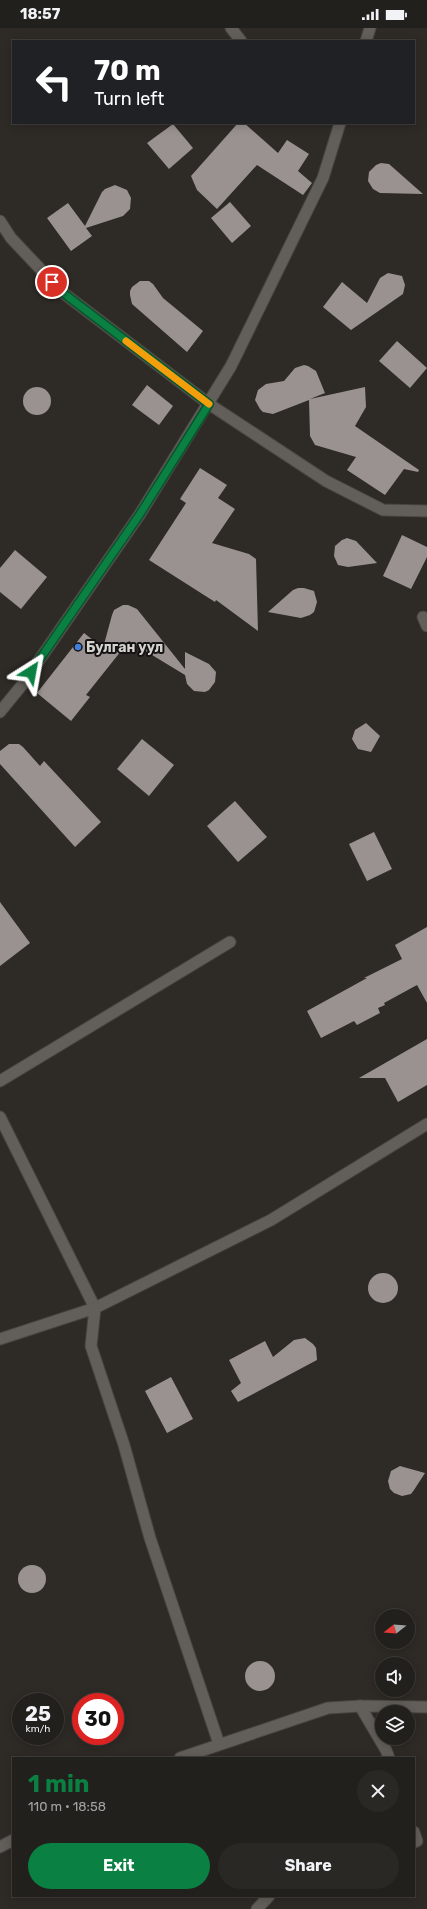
<!DOCTYPE html>
<html lang="en">
<head>
<meta charset="utf-8">
<style>
  :root { --surface:#22201c; --page:#2a2825; --text:#f1f3f6; --muted:#a2a3a3; --line:#3f3e3b; --accent:#0b8043 }
  body { margin:0; font-family:Rubik,sans-serif; background:var(--page); color:var(--text); height:100vh; display:flex; flex-direction:column; font-size:15px; white-space:nowrap }
  * { box-sizing:border-box; margin:0 }
  p { font-size:13px; color:var(--muted) }
  .icon { flex:none; width:22px; height:22px; fill:none; stroke:currentColor; stroke-width:2; stroke-linecap:round; stroke-linejoin:round }
  .map { position:relative; flex:1; overflow:hidden }
  .drawer { position:absolute; left:12px; top:1729px; width:403px; height:140px; display:flex; flex-direction:column; background:var(--surface); border-radius:0px; box-shadow:0 2px 10px #0003,0 0 0 1px var(--line) }
  .drawer>* { flex:none }
  .top-card { position:absolute; left:12px; top:12px; width:403px; height:84px; border-radius:0px; box-shadow:0 2px 10px #0003,0 0 0 1px var(--line); background:#202124; color:#fff; overflow:hidden }
  .needle { width:26px; rotate:253deg }
  .fabs { position:absolute; left:375px; top:1581px; display:grid; gap:8px }
  .fabs a { display:grid; place-items:center; width:40px; height:40px; border-radius:50%; background:var(--surface); box-shadow:0 2px 10px #0003,0 0 0 1px var(--line); font-size:20px }
  .speed { position:absolute; left:12px; top:1665px; display:flex; gap:8px; font-size:20px; font-weight:700; text-align:center }
  .speed>* { display:grid; place-content:center; width:52px; height:52px; border-radius:50%; background:var(--surface); box-shadow:0 2px 10px #0003,0 0 0 1px var(--line); line-height:1 }
  .speed small { font-size:10px; font-weight:400 }
  .speed .limit { border:6px solid #d22; background:#fff; color:#111 }
  .pin { position:absolute; display:grid; place-items:center; width:34px; height:34px; color:#fff; margin:-17px; border:2px solid #fff; border-radius:50%; box-shadow:0 1px 4px #0007 }
  .me { position:absolute; width:44px; margin:-22px; rotate:34deg; stroke-linejoin:round; filter:drop-shadow(0 0 3px #0008) }
  .turn { display:flex; align-items:center; gap:14px; height:84px; padding:0 16px; font-size:18px }
  .turn .icon { width:52px; height:52px; stroke-width:2.5 }
  .turn b { display:block; font-size:28px; line-height:34px }
  .round { display:grid; place-items:center; flex:none; width:42px; height:42px; border-radius:21px; background:var(--page) }
  .headline { display:flex; align-items:center; justify-content:space-between; height:68px; padding:0 16px }
  h1 { font-size:24px; font-weight:700; line-height:30px; color:var(--accent) }
  .cta { display:flex; gap:8px; margin-top:auto; padding:8px 16px }
  .cta a { flex:1; height:46px; border-radius:24px; background:var(--accent); color:#fff; font-size:16px; font-weight:700; line-height:46px; text-align:center }
  .cta a+a { background:var(--page); color:var(--text) }
  .status { display:flex; justify-content:space-between; align-items:center; height:28px; padding:0 20px; background:var(--surface); direction:ltr }
  .status svg { height:11px; fill:currentColor }
  .map>svg:first-child { display:block }
  .building { fill:#9a9290 }
  .lines { fill:none; stroke-linecap:round; stroke-linejoin:round }
  .minor-casing { stroke:#484541; stroke-width:13 }
  .minor { stroke:#625e59; stroke-width:11 }
  .route-casing { stroke:#07532c; stroke-width:10 }
  .route { stroke:#0b8043; stroke-width:7 }
  .slow { stroke:#f59e0b; stroke-width:7 }
  .shop-dot { fill:#3f7fe0; stroke:#151311; stroke-width:1.5 }
  .labels { text-anchor:middle; dominant-baseline:central; stroke-width:4; stroke-linejoin:round; paint-order:stroke }
  .poi-label { font-size:14px; font-weight:bold; fill:#d5d3d0; stroke:#151311; text-anchor:start }
</style>
</head>
<body>
<div class="status"><b>18:57</b><svg viewBox="0 0 49 12"><path d="M0 12V9h3v3zM5 12V6h3v6zM10 12V3h3v9zM15 12V0h3v12zM26 1h20v11H26zM47 4h2v5h-2z"/></svg></div>
<div class="map">
<svg width="427" height="1881" viewBox="0 0 427 1881">
  <rect width="100%" height="100%" fill="#2e2a26"/>
  <g class="building">
    <path d="M 238,95 L 244,95 L 278,125 L 287,112 L 309,126 L 298,143 L 312,155 L 303,167 L 257,137 L 217,181 L 197,162 L 191,148 Z"/>
    <path d="M 173,96 L 193,120 L 169,141 L 147,115 Z"/>
    <path d="M 381,135 L 389,136 L 423,166 L 380,165 L 373,161 L 368,153 L 369,144 L 376,137 Z"/>
    <path d="M 115,157 L 127,162 L 131,170 L 130,181 L 123,188 L 86,200 L 92,208 L 71,223 L 47,190 L 68,175 L 85,198 L 102,164 L 105,161 Z"/>
    <path d="M 230,174 L 251,198 L 232,215 L 211,190 Z"/>
    <path d="M 388,245 L 402,248 L 405,257 L 403,266 L 351,302 L 323,279 L 342,254 L 367,275 L 380,250 Z"/>
    <path d="M 140,253 L 149,253 L 153,256 L 163,270 L 203,303 L 187,324 L 132,276 L 130,267 L 130,263 L 132,259 Z"/>
    <path d="M 397,313 L 427,340 L 410,360 L 379,333 Z"/>
    <path d="M 304,337 L 308,338 L 316,343 L 325,365 L 310,371 L 365,359 L 366,379 L 355,398 L 419,442 L 418,444 L 404,441 L 385,467 L 347,442 L 356,429 L 315,417 L 310,408 L 309,372 L 273,386 L 263,384 L 260,381 L 255,372 L 258,362 L 266,356 L 284,353 L 295,340 Z"/>
    <path d="M 147,357 L 173,378 L 159,397 L 132,377 Z"/>
    <circle cx="37" cy="373" r="14"/>
    <path d="M 200,440 L 227,457 L 218,470 L 235,481 L 212,515 L 249,526 L 256,531 L 258,603 L 216,572 L 215,574 L 149,532 L 186,475 L 180,471 Z"/>
    <path d="M 402,507 L 427,519 L 427,529 L 411,561 L 383,548 Z"/>
    <path d="M 347,510 L 356,513 L 377,535 L 348,539 L 338,537 L 334,528 L 335,518 L 342,512 Z"/>
    <path d="M 15,522 L 47,549 L 21,581 L 0,564 L 0,540 Z"/>
    <path d="M 298,560 L 304,560 L 314,563 L 317,574 L 314,584 L 310,587 L 301,590 L 268,584 L 293,562 Z"/>
    <path d="M 123,577 L 128,577 L 137,581 L 185,641 L 185,624 L 209,636 L 216,644 L 215,654 L 209,662 L 205,664 L 194,663 L 187,656 L 185,647 L 129,613 L 86,667 L 90,669 L 71,693 L 37,665 L 84,605 L 103,620 L 112,587 L 114,582 Z"/>
    <path d="M 366,695 L 380,708 L 371,724 L 358,721 L 352,711 L 355,702 Z"/>
    <path d="M 142,711 L 174,737 L 149,768 L 117,741 Z"/>
    <path d="M 9,716 L 19,716 L 23,719 L 40,738 L 44,733 L 101,794 L 75,819 L 0,736 L 0,723 Z"/>
    <path d="M 235,773 L 267,809 L 238,834 L 207,798 Z"/>
    <path d="M 374,804 L 392,841 L 367,853 L 349,816 Z"/>
    <path d="M 0,874 L 30,915 L 0,938 Z"/>
    <path d="M 427,899 L 427,975 L 417,957 L 384,975 L 385,977 L 378,980 L 380,985 L 357,997 L 354,993 L 321,1010 L 307,983 L 367,950 L 364,950 L 402,931 L 395,917 Z"/>
    <path d="M 427,1011 L 427,1057 L 398,1074 L 385,1050 L 359,1050 Z"/>
    <circle cx="383" cy="1260" r="15"/>
    <path d="M 305,1310 L 313,1316 L 316,1320 L 317,1332 L 238,1374 L 231,1363 L 241,1355 L 229,1332 L 265,1313 L 273,1329 L 294,1312 Z"/>
    <path d="M 171,1349 L 193,1391 L 167,1405 L 145,1363 Z"/>
    <path d="M 400,1438 L 425,1445 L 414,1462 L 411,1466 L 402,1468 L 394,1465 L 390,1461 L 388,1453 L 391,1443 Z"/>
    <circle cx="32" cy="1551" r="14"/>
    <circle cx="260" cy="1648" r="15"/>
  </g>
  <g class="lines">
    <g class="minor-casing">
      <g id="minor">
        <path d="M 231,0 L 241,13"/>
        <path d="M 366,13 L 370,0"/>
        <path d="M 0,193 L 11,210 L 62,264 L 209,376 L 326,453 L 383,482 L 427,483"/>
        <path d="M 423,589 L 427,598"/>
        <path d="M 0,684 L 22,657 L 140,486 L 231,338 L 323,150 L 340,95"/>
        <path d="M 0,1053 L 230,914"/>
        <path d="M 0,1089 L 95,1280 L 271,1192 L 427,1096"/>
        <path d="M 0,1311 L 95,1280 L 91,1318 L 124,1417 L 150,1510 L 219,1716"/>
        <path d="M 360,1678 L 386,1722 L 389,1730"/>
        <path d="M 180,1730 L 328,1680 L 360,1678 L 427,1679"/>
        <path d="M 414,1804 L 417,1813 L 414,1814"/>
        <path d="M 0,1819 L 13,1812"/>
        <path d="M 257,1881 L 269,1868"/>
      </g>
    </g>
    <use href="#minor" class="minor"/>
  </g>
  <g class="lines">
    <g class="route-casing">
      <path id="route" d="M 31,644 L 140,486 L 209,376 L 62,264 L 52,254"/>
    </g>
    <use href="#route" class="route"/>
    <path class="slow" d="M 126,313 L 209,376"/>
  </g>
  <circle class="shop-dot" cx="78" cy="619" r="4"/>
  <g class="labels">
    <g class="poi-label">
      <text x="86" y="619">Булган уул</text>
    </g>
  </g>
</svg>
<div class="fabs">
<a><svg class="needle" viewBox="-14 -14 28 28"><path d="M0-13l5 13h-10z" fill="#e53935"/><path d="M0 13l5-13h-10z" fill="#a2a3a3"/></svg></a>
<a><svg class="icon" aria-label="sound" viewBox="0 0 24 24"><path d="M4 9h4l5-4v14l-5-4H4zM17 9q2 3 0 6"/></svg></a>
<a><svg class="icon" aria-label="layers" viewBox="0 0 24 24"><path d="M12 4l9 5-9 5-9-5zM3 14l9 5 9-5"/></svg></a>
</div>
<div class="speed"><div>25<small>km/h</small></div><div class="limit">30</div></div>
<div class="pin" style="left:52px;top:254px;background:#d93025"><svg class="icon" aria-label="arrive" viewBox="0 0 24 24"><path d="M6 21V4h12l-3 4 3 4H6"/></svg></div>
<svg class="me" style="left:31px;top:644px" viewBox="-20 -20 40 40"><path d="M0-17L14 15 0 8-14 15z" fill="#0b8043" stroke="#fff" stroke-width="4"/></svg>
<div class="top-card">
<div class="turn"><svg class="icon" aria-label="left" viewBox="0 0 24 24"><path d="M17 20v-9H6M10 6l-5 5 5 5"/></svg><div><b>70 m</b>Turn left</div></div>
</div>
<section class="drawer">
<div class="headline"><div><h1>1 min</h1><p>110 m · 18:58</p></div><a class="round"><svg class="icon" aria-label="close" viewBox="0 0 24 24"><path d="M6 6l12 12M18 6L6 18"/></svg></a></div>
<div class="cta"><a>Exit</a><a>Share</a></div>
</section>
</div>
</body>
</html>
